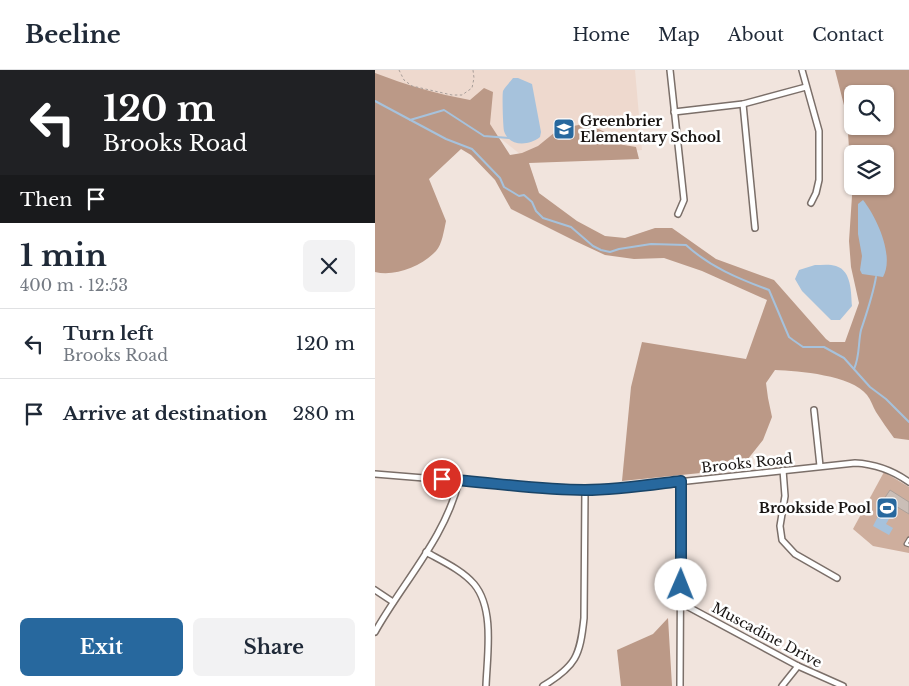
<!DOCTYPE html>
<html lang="en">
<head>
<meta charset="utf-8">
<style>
  :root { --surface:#fff; --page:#f2f2f3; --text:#1f2937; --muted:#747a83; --line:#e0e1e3; --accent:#27689e }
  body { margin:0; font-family:"Libre Baskerville",serif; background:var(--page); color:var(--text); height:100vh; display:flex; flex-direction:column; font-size:19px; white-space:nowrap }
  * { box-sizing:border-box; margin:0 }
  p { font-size:16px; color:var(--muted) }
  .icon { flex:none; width:28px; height:28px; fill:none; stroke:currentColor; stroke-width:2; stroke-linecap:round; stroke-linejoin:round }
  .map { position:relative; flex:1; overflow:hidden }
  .side { display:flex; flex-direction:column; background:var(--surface); width:375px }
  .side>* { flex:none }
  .banner { background:#202124; color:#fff; overflow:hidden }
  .buttons { position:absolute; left:469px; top:15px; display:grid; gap:10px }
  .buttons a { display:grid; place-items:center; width:50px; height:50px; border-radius:8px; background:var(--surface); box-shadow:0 1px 4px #0004; font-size:25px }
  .pin { position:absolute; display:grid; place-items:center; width:42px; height:42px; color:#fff; margin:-21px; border:2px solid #fff; border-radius:50%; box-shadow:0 1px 5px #0007 }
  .me { position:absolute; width:55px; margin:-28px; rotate:1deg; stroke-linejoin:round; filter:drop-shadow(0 0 4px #0008) }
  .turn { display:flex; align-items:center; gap:18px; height:105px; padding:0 20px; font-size:22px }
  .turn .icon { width:65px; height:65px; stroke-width:2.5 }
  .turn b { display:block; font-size:35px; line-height:42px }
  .then { display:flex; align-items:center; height:48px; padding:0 20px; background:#0003; gap:10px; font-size:19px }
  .round { display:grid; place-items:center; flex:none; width:52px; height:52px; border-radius:8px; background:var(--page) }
  .head { display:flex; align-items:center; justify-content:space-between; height:85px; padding:0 20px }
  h1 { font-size:30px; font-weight:700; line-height:38px }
  .cta { display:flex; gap:10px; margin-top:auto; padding:10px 20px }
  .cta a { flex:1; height:58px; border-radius:8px; background:var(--accent); color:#fff; font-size:20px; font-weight:700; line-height:58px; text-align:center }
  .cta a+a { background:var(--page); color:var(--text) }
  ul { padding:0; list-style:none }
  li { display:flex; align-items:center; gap:15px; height:70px; padding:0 20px; border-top:1px solid var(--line) }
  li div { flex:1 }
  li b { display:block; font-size:19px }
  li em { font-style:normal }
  header { display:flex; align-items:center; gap:30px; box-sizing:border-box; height:70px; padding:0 25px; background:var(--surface); border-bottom:1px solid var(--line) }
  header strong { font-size:24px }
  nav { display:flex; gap:28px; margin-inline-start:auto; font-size:18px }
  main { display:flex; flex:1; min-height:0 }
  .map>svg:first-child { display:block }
  .built { fill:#eed9ce }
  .green { fill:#ceae9d }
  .forest { fill:#bb9987; fill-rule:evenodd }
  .water { fill:#a6c2dc }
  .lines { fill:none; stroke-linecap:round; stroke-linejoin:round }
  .stream { stroke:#a6c2dc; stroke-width:2 }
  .building { fill:#cabeb7; stroke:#aca099 }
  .lane-casing { stroke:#7b6f69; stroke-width:5 }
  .street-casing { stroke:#7b6f69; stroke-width:8 }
  .path { stroke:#a89e99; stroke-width:1; stroke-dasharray:2.5 2.5; stroke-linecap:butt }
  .lane { stroke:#fff; stroke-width:2.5 }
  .street { stroke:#fff; stroke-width:5 }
  .route-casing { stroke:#194467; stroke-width:12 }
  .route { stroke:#27689e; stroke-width:9 }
  .labels { text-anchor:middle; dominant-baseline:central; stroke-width:5; stroke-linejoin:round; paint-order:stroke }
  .poi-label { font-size:14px; font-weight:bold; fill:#191513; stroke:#fff; text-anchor:start }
  .street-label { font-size:14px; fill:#191513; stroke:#fff }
</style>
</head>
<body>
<header>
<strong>Beeline</strong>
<nav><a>Home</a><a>Map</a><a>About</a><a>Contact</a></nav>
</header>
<main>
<section class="side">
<div class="banner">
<div class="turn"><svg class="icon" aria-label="left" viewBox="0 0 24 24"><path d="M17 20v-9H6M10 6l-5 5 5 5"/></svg><div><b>120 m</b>Brooks Road</div></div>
<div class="then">Then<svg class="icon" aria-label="arrive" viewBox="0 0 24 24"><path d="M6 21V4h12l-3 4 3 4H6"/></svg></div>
</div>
<div class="head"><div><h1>1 min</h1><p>400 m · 12:53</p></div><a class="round"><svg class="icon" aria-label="close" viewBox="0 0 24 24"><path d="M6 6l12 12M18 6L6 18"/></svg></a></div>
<ul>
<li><svg class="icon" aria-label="left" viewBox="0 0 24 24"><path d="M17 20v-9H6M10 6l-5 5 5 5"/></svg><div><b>Turn left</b><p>Brooks Road</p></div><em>120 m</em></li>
<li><svg class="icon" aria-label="arrive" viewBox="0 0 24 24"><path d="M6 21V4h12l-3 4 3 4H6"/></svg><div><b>Arrive at destination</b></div><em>280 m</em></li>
</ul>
<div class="cta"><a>Exit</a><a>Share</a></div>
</section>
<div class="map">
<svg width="534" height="616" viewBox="0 0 534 616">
  <rect width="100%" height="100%" fill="#f1e4dd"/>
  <path class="built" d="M 0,0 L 260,0 L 267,80 L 150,88 L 87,38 L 0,9 Z"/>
  <path class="green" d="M 509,402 L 534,417 L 534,483 L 498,476 L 478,459 Z"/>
  <g class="forest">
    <path d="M 460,0 L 534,0 L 534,370 L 519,368 C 513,360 507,351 501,342 C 498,337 496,330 492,325 C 476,305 424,301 400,300 L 391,313 L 393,328 L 397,347 L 388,370 L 365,399 L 247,411 L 256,317 L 267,272 L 371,289 L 392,230 L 327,201 L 289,188 L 259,189 L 230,185 L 200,171 L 136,139 L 120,110 L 96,85 L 86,79 L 54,109 L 71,151 C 69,160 67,175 61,181 C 47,196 20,207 0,202 L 0,3 C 31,15 62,24 95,30 L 109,18 L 118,22 L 115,54 L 135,85 L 147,83 L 163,76 L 179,63 L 194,57 L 208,54 L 218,56 L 237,66 L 243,74 L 261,77 L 264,89 L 154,93 L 164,123 L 202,151 L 230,166 L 250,168 L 280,158 L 297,158 L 341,189 L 399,210 L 451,269 L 455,272 L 470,272 L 484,233 L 476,197 L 474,171 L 477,126 L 472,47 ZM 478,24 L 510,24 L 510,56 L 478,56 ZM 478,84 L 510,84 L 510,116 L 478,116 Z"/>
    <path d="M 293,548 L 297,616 L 246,616 L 242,580 L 278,564 Z"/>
  </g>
  <g class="water">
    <path d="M 138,8 L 143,8 L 157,14 L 166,62 L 165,67 C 154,76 134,77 129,61 C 128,56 127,26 128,21 C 130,17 135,12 138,8 Z"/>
    <path d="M 488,130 C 501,146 520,186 508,207 L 487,204 L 485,200 L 487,186 L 483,164 L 483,134 Z"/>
    <path d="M 440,195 C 447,195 455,194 461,196 C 477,201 476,223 477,236 L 465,250 L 456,250 L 427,221 L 420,209 L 424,200 Z"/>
    <path d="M 508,437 L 518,442 L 511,454 L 518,458 L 514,465 L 498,456 Z"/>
  </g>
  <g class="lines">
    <g class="stream">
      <path d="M 0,31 L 71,69 L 97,79 L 125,108 L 129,117 L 144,126 L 149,125 L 157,132 L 161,141 L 168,148 L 196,157 L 218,176 L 226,180 L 235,182 L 244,179 L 276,174 L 311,175 C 335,197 364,209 394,220 L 408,253 L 414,267 L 418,270 L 428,277 L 449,277 L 469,288 L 495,317 L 511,329 L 534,352"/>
      <path d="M 35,50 L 69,40 L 109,66 L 134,68"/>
      <path d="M 479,299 C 485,286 483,273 486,260 C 492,242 498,225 501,207"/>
    </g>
  </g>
  <path class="building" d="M 515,420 L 534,432 L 534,444 L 509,429 Z"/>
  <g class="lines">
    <g class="lane-casing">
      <path id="lane" d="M 534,469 L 531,474 L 534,475"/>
    </g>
    <g class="street-casing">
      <g id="street">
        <path d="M 295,0 L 309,130 L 303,144"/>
        <path d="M 427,0 L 444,61 L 444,110 L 441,123 L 436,133"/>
        <path d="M 368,34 L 380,158"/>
        <path d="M 299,42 L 368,34 L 431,17"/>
        <path d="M 439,340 L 445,396"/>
        <path d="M 408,400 L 410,426 L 405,456 L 407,470 L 420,484 L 462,508"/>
        <path d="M 0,404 L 172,418 L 210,420 L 247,418 L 480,393 C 501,394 517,400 534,412"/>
        <path d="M 51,482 C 67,491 87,500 99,514 C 120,539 112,586 111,616"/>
        <path d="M 0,520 L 18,532"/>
        <path d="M 306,533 L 423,596 L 468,616"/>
        <path d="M 0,562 C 28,512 71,467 84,410"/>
        <path d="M 168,616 C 201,596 205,586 209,548 L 210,420"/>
        <path d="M 305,616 L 306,411"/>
        <path d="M 407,616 L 423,596"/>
      </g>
    </g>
    <path class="path" d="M 24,0 L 29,10 L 37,16 L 77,25 L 87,25 L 97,18 L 99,8 L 98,0"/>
    <use href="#lane" class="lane"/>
    <use href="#street" class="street"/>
  </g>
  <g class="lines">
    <g class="route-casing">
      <path id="route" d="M 67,409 C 114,412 162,420 210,420 C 242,420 274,415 306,411 L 306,515"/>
    </g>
    <use href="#route" class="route"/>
  </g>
  <defs>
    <g id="school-square" transform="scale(1.125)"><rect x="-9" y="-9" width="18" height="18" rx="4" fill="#27689e" stroke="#fff"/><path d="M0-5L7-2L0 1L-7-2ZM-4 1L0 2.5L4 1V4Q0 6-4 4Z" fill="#fff"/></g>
    <g id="stadium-square" transform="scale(1.125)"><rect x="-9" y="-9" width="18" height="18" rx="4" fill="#27689e" stroke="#fff"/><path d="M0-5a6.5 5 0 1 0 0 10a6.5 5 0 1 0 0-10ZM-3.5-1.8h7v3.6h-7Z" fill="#fff"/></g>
  </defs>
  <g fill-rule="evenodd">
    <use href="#school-square" x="189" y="59"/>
    <use href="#stadium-square" x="512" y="438"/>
  </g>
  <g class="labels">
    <g class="poi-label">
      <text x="205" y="51">Greenbrier<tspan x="205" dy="16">Elementary School</tspan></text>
      <text x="496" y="438" text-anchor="end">Brookside Pool</text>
    </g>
    <g class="street-label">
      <text transform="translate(372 393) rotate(-6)">Brooks Road</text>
      <text transform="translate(392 565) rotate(28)">Muscadine Drive</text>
    </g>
  </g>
</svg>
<div class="buttons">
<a><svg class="icon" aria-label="search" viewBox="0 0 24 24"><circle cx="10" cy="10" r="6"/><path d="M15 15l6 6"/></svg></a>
<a><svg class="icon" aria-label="layers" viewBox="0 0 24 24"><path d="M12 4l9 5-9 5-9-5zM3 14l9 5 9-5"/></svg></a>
</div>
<div class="pin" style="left:67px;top:409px;background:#d93025"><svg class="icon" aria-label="arrive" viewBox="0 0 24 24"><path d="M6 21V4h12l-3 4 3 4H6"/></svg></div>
<svg class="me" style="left:306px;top:515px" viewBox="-20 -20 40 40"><circle r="19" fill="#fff"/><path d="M0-13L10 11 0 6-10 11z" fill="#27689e"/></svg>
</div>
</main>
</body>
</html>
